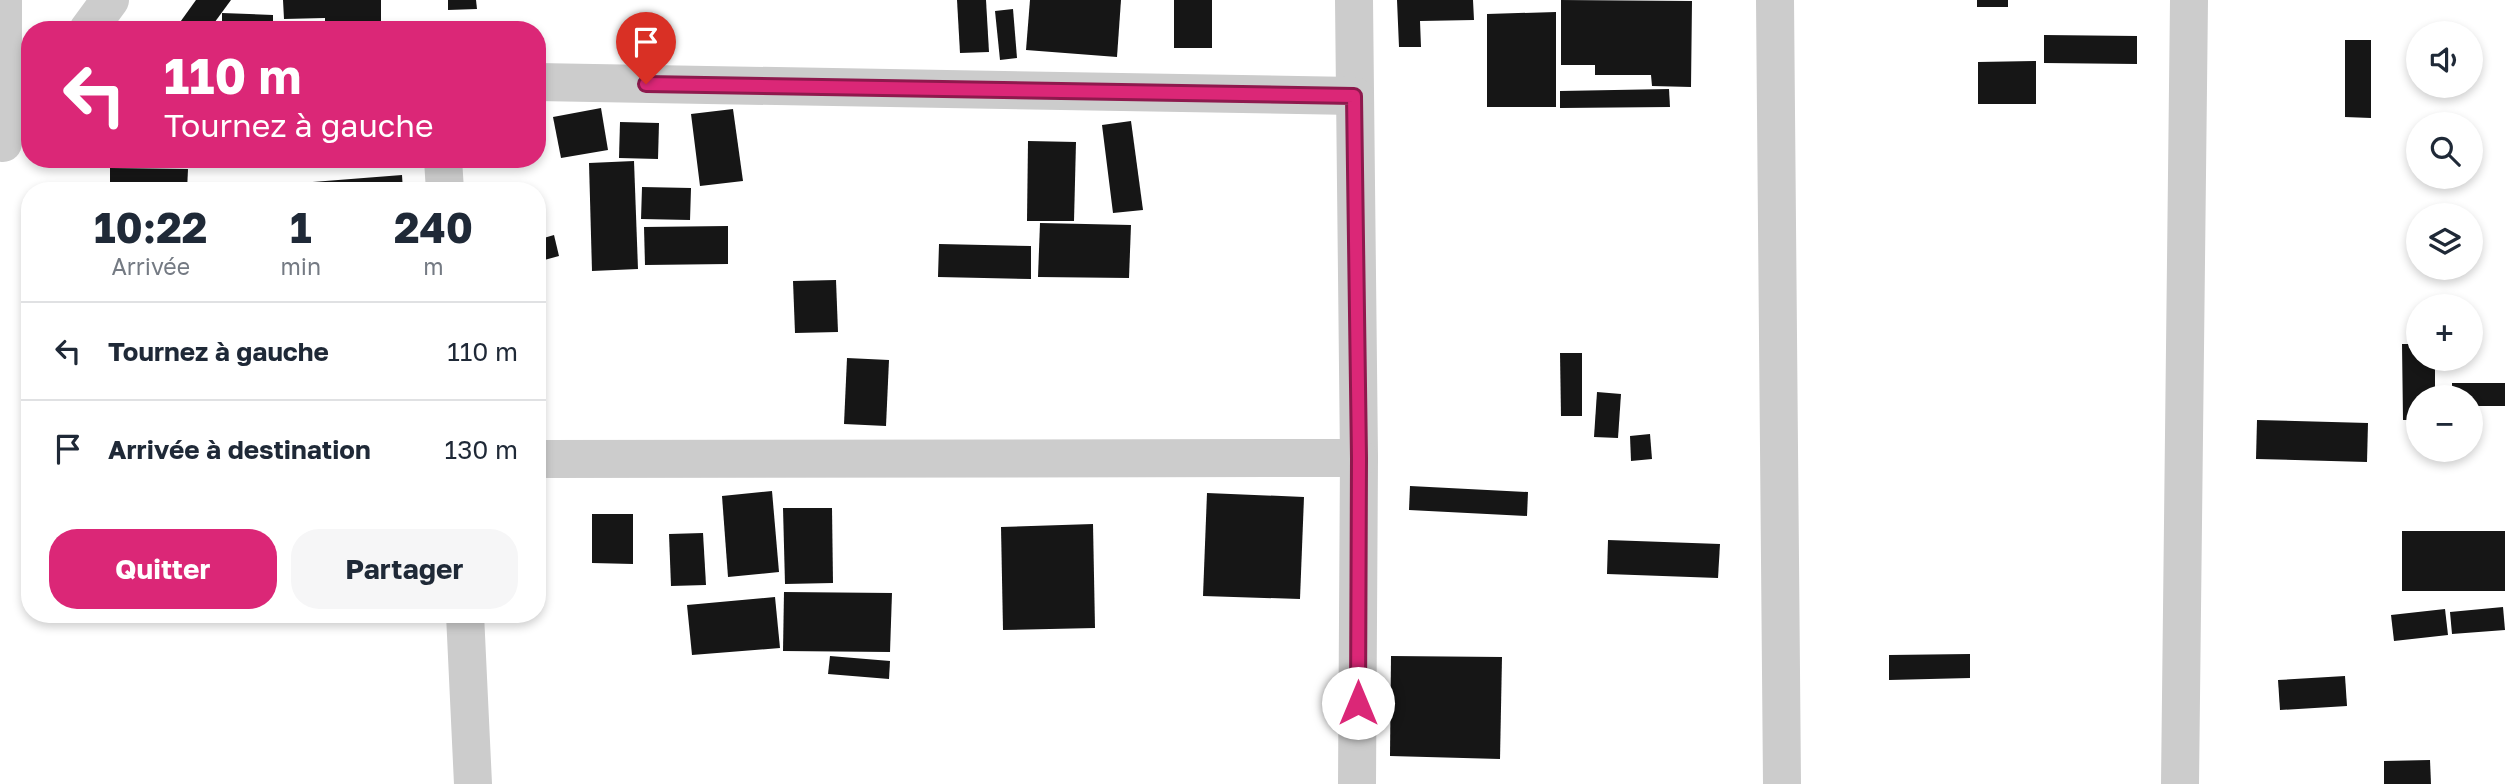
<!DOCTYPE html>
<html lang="fr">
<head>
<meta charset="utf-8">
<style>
  :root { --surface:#fff; --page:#f6f6f7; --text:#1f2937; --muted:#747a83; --line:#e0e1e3; --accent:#db2777 }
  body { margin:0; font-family:"Golos Text",sans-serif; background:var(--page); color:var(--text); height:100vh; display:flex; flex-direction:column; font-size:26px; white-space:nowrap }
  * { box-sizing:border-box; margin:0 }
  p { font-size:23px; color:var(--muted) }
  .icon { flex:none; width:38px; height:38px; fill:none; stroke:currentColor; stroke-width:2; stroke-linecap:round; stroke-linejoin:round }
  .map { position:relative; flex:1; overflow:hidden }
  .drawer { position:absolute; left:21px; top:182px; width:525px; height:441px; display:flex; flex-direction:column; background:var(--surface); border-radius:28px; box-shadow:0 4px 10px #0003 }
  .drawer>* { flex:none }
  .guide { position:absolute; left:21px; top:21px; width:525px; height:147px; border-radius:28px; box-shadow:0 4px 10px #0003; background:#db2777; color:#fff; overflow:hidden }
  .controls { position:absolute; left:2406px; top:21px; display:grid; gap:14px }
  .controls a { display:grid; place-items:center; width:77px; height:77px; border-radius:50%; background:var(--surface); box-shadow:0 4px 10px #0003; font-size:35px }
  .pin { position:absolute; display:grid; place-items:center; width:60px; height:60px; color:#fff; margin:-72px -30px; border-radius:50% 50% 50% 0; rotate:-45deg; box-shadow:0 0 7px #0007 }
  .pin .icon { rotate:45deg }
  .me { position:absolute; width:77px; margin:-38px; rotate:0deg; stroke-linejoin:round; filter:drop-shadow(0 0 5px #0008) }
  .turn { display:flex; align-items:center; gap:24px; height:147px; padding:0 28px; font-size:32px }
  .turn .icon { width:91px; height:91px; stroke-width:2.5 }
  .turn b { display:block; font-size:49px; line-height:60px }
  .eta { display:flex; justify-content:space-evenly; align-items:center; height:119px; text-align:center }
  .eta b { font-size:42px; font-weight:700; line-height:49px }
  .cta { display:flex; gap:14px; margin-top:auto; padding:14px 28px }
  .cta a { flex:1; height:80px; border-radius:28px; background:var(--accent); color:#fff; font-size:28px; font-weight:700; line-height:80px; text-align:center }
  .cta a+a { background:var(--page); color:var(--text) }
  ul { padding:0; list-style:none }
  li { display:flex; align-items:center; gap:21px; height:98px; padding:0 28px; border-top:2px solid var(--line) }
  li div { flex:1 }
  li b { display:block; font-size:26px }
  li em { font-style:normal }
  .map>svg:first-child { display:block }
  .building { fill:#161616 }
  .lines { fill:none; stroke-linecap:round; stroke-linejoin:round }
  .minor { stroke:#ccc; stroke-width:38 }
  .route-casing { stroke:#8e194d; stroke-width:18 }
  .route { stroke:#db2777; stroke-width:12 }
</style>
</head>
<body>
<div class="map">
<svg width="2505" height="784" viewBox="0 0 2505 784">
  <rect width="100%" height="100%" fill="#fff"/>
  <g class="building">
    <path d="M 196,0 L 231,0 L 209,30 L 184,30 L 178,25 Z"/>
    <path d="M 283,0 L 381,0 L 381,29 L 325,30 L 325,18 L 284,19 Z"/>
    <path d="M 448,0 L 476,0 L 477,9 L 448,10 Z"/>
    <path d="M 957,0 L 986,0 L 989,52 L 960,53 Z"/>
    <path d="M 1030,0 L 1121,0 L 1117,57 L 1026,50 Z"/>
    <rect x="1174" y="0" width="38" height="48"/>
    <path d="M 1397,0 L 1473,0 L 1474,20 L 1420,21 L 1421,47 L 1399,47 Z"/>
    <path d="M 1561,0 L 1692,1 L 1691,87 L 1652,86 L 1651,75 L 1595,75 L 1595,65 L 1561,65 Z"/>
    <rect x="1977" y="0" width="31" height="7"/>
    <path d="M 1013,9 L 1017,58 L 1000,60 L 995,11 Z"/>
    <path d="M 1556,12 L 1556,107 L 1487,107 L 1487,14 Z"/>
    <path d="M 222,13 L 273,15 L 273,30 L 222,30 Z"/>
    <path d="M 2044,35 L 2137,36 L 2137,64 L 2044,63 Z"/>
    <path d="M 2345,40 L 2371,40 L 2371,118 L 2345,117 Z"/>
    <path d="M 2036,61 L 2036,104 L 1978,104 L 1978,62 Z"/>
    <path d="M 1669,89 L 1670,107 L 1560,108 L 1560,91 Z"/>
    <path d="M 601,108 L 608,150 L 561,158 L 553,117 Z"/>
    <path d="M 733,109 L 743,181 L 700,186 L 691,114 Z"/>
    <path d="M 1131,121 L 1143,210 L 1113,213 L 1102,125 Z"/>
    <path d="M 620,122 L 659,123 L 658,159 L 619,158 Z"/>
    <path d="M 1028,141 L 1076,142 L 1074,221 L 1027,221 Z"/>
    <path d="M 634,161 L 638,269 L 592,271 L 589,163 Z"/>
    <path d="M 110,168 L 188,169 L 187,191 L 110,191 Z"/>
    <path d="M 402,175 L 403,191 L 288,191 L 287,184 Z"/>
    <path d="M 642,187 L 691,188 L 690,220 L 641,219 Z"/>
    <path d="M 1040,223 L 1131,225 L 1129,278 L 1038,277 Z"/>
    <path d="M 728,226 L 728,264 L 645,265 L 644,227 Z"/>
    <path d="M 554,235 L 559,256 L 537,262 L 537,240 Z"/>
    <path d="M 939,244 L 1031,246 L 1031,279 L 938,277 Z"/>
    <path d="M 836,280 L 838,332 L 795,333 L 793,281 Z"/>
    <path d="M 2402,344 L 2418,344 L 2418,359 L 2435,359 L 2435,397 L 2418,397 L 2418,420 L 2403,420 Z"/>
    <path d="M 1560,353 L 1582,353 L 1582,416 L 1561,416 Z"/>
    <path d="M 847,358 L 889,360 L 886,426 L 844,424 Z"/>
    <path d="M 2452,383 L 2505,383 L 2505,406 L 2471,406 L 2471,397 L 2452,397 Z"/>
    <path d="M 1597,392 L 1621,394 L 1618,438 L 1594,437 Z"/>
    <path d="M 2257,420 L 2368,423 L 2367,462 L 2256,459 Z"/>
    <path d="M 1650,434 L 1652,459 L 1631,461 L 1630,436 Z"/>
    <path d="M 1410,486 L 1528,492 L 1527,516 L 1409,510 Z"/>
    <path d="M 772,491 L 779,572 L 728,577 L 722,496 Z"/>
    <path d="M 1207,493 L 1304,497 L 1300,599 L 1203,596 Z"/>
    <path d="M 783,508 L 832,508 L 833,583 L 785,584 Z"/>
    <path d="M 592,514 L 633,514 L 633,564 L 592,563 Z"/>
    <path d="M 1093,524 L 1095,628 L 1003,630 L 1001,527 Z"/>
    <rect x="2402" y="531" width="103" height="60"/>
    <path d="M 703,533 L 706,585 L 671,586 L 669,534 Z"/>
    <path d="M 1608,540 L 1720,544 L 1718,578 L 1607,574 Z"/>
    <path d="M 784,592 L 892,593 L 890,652 L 783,651 Z"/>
    <path d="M 775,597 L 780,648 L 692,655 L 687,605 Z"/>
    <path d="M 2503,607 L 2505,630 L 2452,634 L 2450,612 Z"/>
    <path d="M 2445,609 L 2448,635 L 2394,641 L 2391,615 Z"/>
    <path d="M 1970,654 L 1970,678 L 1889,680 L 1889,655 Z"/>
    <path d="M 830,656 L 890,661 L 889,679 L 828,674 Z"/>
    <path d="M 1391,656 L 1502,657 L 1500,759 L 1390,756 Z"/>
    <path d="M 2345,676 L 2347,706 L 2280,710 L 2278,680 Z"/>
    <path d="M 2430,760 L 2431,784 L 2384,784 L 2384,761 Z"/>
  </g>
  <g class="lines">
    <g class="minor">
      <path d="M 1354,0 L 1359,458 L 1357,784"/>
      <path d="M 1775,0 L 1782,784"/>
      <path d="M 88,30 L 110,0"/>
      <path d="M 537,82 L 1354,96"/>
      <path d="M 3,143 L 3,0"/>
      <path d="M 443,159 L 445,191"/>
      <path d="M 537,459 L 1359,458"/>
      <path d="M 465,614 L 473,784"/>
      <path d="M 2180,784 L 2189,0"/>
    </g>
  </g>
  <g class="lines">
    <g class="route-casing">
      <path id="route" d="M 646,84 L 1354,96 L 1359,458 L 1358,703"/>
    </g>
    <use href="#route" class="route"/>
  </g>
</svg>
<div class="controls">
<a><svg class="icon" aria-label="sound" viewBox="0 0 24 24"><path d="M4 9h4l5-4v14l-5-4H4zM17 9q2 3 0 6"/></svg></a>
<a><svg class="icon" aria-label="search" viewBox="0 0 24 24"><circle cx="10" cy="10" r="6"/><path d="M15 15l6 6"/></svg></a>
<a><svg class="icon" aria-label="layers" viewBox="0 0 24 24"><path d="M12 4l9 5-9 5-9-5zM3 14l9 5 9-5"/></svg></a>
<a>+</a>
<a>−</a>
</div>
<div class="pin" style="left:646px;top:84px;background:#d93025"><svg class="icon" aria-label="arrive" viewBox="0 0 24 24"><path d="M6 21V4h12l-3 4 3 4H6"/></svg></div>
<svg class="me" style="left:1358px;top:703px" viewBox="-20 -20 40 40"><circle r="19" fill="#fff"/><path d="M0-13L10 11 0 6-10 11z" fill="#db2777"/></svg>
<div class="guide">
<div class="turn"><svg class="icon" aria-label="left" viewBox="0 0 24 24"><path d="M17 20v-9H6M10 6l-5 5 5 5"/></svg><div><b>110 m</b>Tournez à gauche</div></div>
</div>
<section class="drawer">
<div class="eta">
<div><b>10:22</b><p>Arrivée</p></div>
<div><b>1</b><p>min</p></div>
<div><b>240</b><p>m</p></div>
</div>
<ul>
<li><svg class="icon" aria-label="left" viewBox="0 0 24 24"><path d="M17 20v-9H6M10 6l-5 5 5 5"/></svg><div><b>Tournez à gauche</b></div><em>110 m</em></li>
<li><svg class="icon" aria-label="arrive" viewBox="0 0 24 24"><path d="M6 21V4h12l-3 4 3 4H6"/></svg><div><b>Arrivée à destination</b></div><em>130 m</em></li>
</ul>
<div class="cta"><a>Quitter</a><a>Partager</a></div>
</section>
</div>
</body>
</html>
